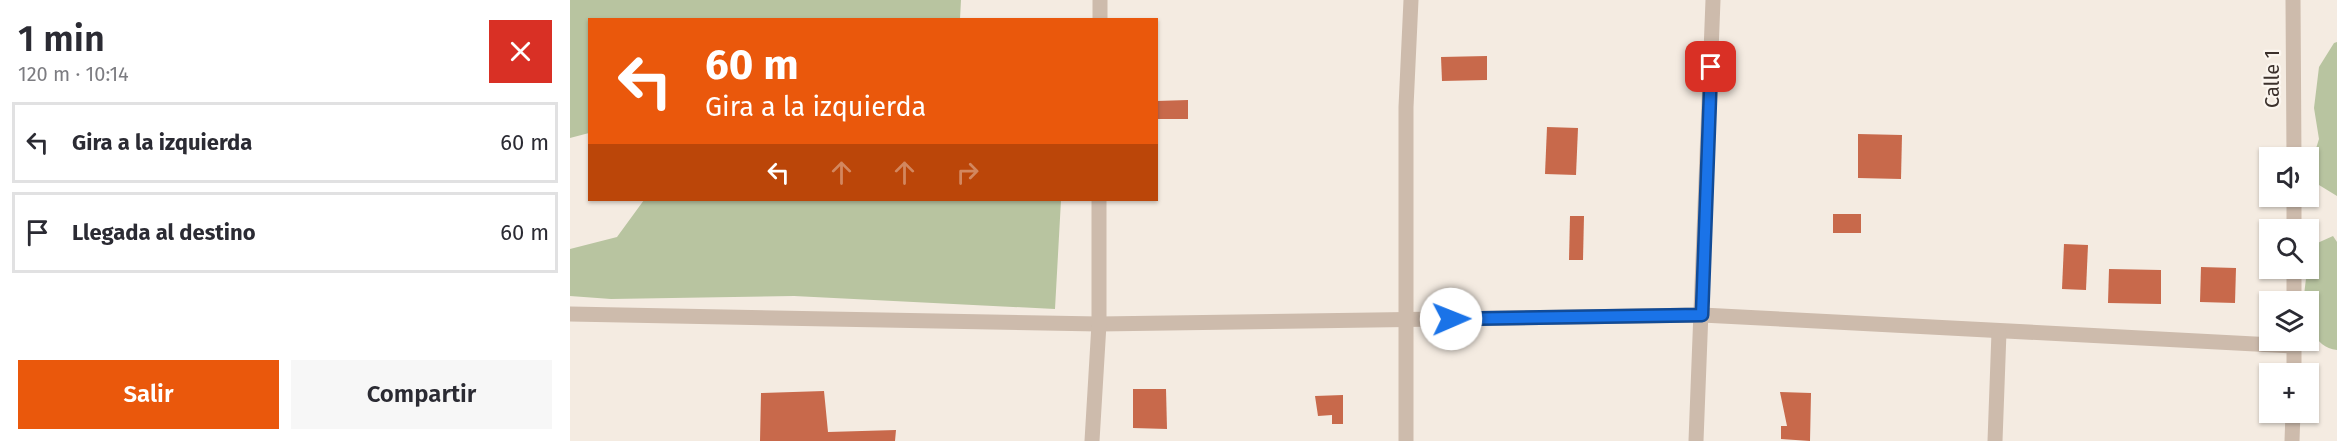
<!DOCTYPE html>
<html lang="es">
<head>
<meta charset="utf-8">
<style>
  :root { --surface:#fff; --page:#f7f7f7; --text:#2b2b33; --muted:#7c7c81; --line:#e1e1e2; --accent:#ea580c }
  body { margin:0; font-family:"Fira Sans",sans-serif; background:var(--page); color:var(--text); height:100vh; display:flex; flex-direction:column; font-size:22px; white-space:nowrap }
  * { box-sizing:border-box; margin:0 }
  p { font-size:20px; color:var(--muted) }
  .icon { flex:none; width:33px; height:33px; fill:none; stroke:currentColor; stroke-width:2; stroke-linecap:round; stroke-linejoin:round }
  .map { position:relative; flex:1; overflow:hidden }
  .panel { display:flex; flex-direction:column; background:var(--surface); width:570px }
  .panel>* { flex:none }
  .top-card { position:absolute; left:18px; top:18px; width:570px; height:183px; border-radius:0px; box-shadow:0 2px 4px #0004; background:#ea580c; color:#fff; overflow:hidden }
  .buttons { position:absolute; left:1689px; top:147px; display:grid; gap:12px }
  .buttons a { display:grid; place-items:center; width:60px; height:60px; border-radius:0px; background:var(--surface); box-shadow:0 2px 4px #0004; font-size:30px }
  .pin { position:absolute; display:grid; place-items:center; width:51px; height:51px; color:#fff; margin:-26px; border-radius:12px; box-shadow:0 3px 9px #0006 }
  .me { position:absolute; width:66px; margin:-33px; rotate:89deg; stroke-linejoin:round; filter:drop-shadow(0 0 4px #0008) }
  .turn { display:flex; align-items:center; gap:21px; height:126px; padding:0 18px; font-size:27px }
  .turn .icon { width:78px; height:78px; stroke-width:2.5 }
  .turn b { display:block; font-size:42px; line-height:51px }
  .lanes { display:flex; align-items:center; height:57px; padding:0 18px; background:#0003; justify-content:center; gap:30px; direction:ltr }
  .lanes .off { opacity:.35 }
  .round { display:grid; place-items:center; flex:none; width:63px; height:63px; border-radius:0px; background:var(--page) }
  .head { display:flex; align-items:center; justify-content:space-between; height:102px; padding:0 18px }
  h1 { font-size:36px; font-weight:600; line-height:45px }
  .primary-button { display:flex; gap:12px; margin-top:auto; padding:12px 18px }
  .primary-button a { flex:1; height:69px; border-radius:0px; background:var(--accent); color:#fff; font-size:24px; font-weight:600; line-height:69px; text-align:center }
  .primary-button a+a { background:var(--page); color:var(--text) }
  ul { padding:0; list-style:none }
  li { display:flex; align-items:center; gap:18px; height:81px; margin:0 12px 9px; padding:0 6px; border:3px solid var(--line); border-radius:0px }
  li div { flex:1 }
  li b { display:block; font-size:22px }
  li em { font-style:normal }
  main { display:flex; flex:1; min-height:0 }
  .map>svg:first-child { display:block }
  .green { fill:#b8c4a0 }
  .building { fill:#c8694b }
  .lines { fill:none; stroke-linecap:round; stroke-linejoin:round }
  .minor { stroke:#cdbbac; stroke-width:15 }
  .tertiary { stroke:#cdbbac; stroke-width:15 }
  .route-casing { stroke:#114b97; stroke-width:15 }
  .route { stroke:#1a73e8; stroke-width:10 }
  .labels { text-anchor:middle; dominant-baseline:central; stroke-width:4.5; stroke-linejoin:round; paint-order:stroke }
  .street-label { font-size:20px; fill:#3b302b; stroke:#fbf5ee }
</style>
</head>
<body>
<main>
<section class="panel">
<div class="head"><div><h1>1 min</h1><p>120 m · 10:14</p></div><a class="round" style="background:#d93025;color:#fff"><svg class="icon" aria-label="close" viewBox="0 0 24 24"><path d="M6 6l12 12M18 6L6 18"/></svg></a></div>
<ul>
<li><svg class="icon" aria-label="left" viewBox="0 0 24 24"><path d="M17 20v-9H6M10 6l-5 5 5 5"/></svg><div><b>Gira a la izquierda</b></div><em>60 m</em></li>
<li><svg class="icon" aria-label="arrive" viewBox="0 0 24 24"><path d="M6 21V4h12l-3 4 3 4H6"/></svg><div><b>Llegada al destino</b></div><em>60 m</em></li>
</ul>
<div class="primary-button"><a>Salir</a><a>Compartir</a></div>
</section>
<div class="map">
<svg width="1767" height="441" viewBox="0 0 1767 441">
  <rect width="100%" height="100%" fill="#f4ebe1"/>
  <g class="green">
    <path d="M 0,0 L 391,0 L 390,19 L 20,20 L 19,133 L 0,138 Z"/>
    <path d="M 1767,42 L 1767,196 L 1749,185 L 1743,158 L 1749,139 L 1744,108 L 1749,67 L 1764,43 Z"/>
    <path d="M 74,200 L 491,200 L 485,309 L 224,296 L 41,299 L 0,296 L 0,249 L 47,237 Z"/>
    <path d="M 1763,236 L 1767,242 L 1767,350 C 1743,347 1738,323 1738,302 L 1736,301 L 1734,295 L 1739,254 L 1743,245 Z"/>
  </g>
  <g class="building">
    <path d="M 917,56 L 917,80 L 872,81 L 871,57 Z"/>
    <path d="M 618,100 L 618,119 L 586,119 L 586,101 Z"/>
    <path d="M 977,127 L 1008,128 L 1006,175 L 975,174 Z"/>
    <path d="M 1288,134 L 1332,135 L 1331,179 L 1288,178 Z"/>
    <rect x="1263" y="214" width="28" height="19"/>
    <path d="M 1000,216 L 1014,216 L 1013,260 L 999,260 Z"/>
    <path d="M 1494,244 L 1518,245 L 1516,290 L 1492,289 Z"/>
    <path d="M 1631,267 L 1666,268 L 1665,303 L 1630,302 Z"/>
    <path d="M 1539,269 L 1591,270 L 1591,304 L 1538,303 Z"/>
    <path d="M 563,389 L 596,389 L 597,429 L 563,428 Z"/>
    <path d="M 254,391 L 258,432 L 326,430 L 325,441 L 190,441 L 191,393 Z"/>
    <path d="M 1210,392 L 1241,393 L 1240,441 L 1211,439 L 1211,426 L 1217,426 Z"/>
    <path d="M 773,395 L 773,424 L 762,424 L 762,415 L 748,416 L 745,396 Z"/>
  </g>
  <g class="lines">
    <g class="minor">
      <path d="M 530,20 L 530,0"/>
      <path d="M 0,314 L 529,324 L 1132,315 L 1724,346"/>
      <path d="M 522,441 L 529,324 L 529,200"/>
      <path d="M 836,441 L 836,107 L 841,0"/>
      <path d="M 1126,441 L 1143,0"/>
      <path d="M 1425,441 L 1429,332"/>
    </g>
    <g class="tertiary">
      <path d="M 1723,0 L 1724,158"/>
      <path d="M 1724,196 L 1724,230"/>
      <path d="M 1724,268 L 1724,302"/>
      <path d="M 1724,374 L 1724,340"/>
      <path d="M 1722,441 L 1723,412"/>
    </g>
  </g>
  <g class="lines">
    <g class="route-casing">
      <path id="route" d="M 881,319 L 1132,315 L 1141,67"/>
    </g>
    <use href="#route" class="route"/>
  </g>
  <g class="labels">
    <g class="street-label">
      <text transform="translate(1702 79) rotate(-90)">Calle 1</text>
    </g>
  </g>
</svg>
<div class="buttons">
<a><svg class="icon" aria-label="sound" viewBox="0 0 24 24"><path d="M4 9h4l5-4v14l-5-4H4zM17 9q2 3 0 6"/></svg></a>
<a><svg class="icon" aria-label="search" viewBox="0 0 24 24"><circle cx="10" cy="10" r="6"/><path d="M15 15l6 6"/></svg></a>
<a><svg class="icon" aria-label="layers" viewBox="0 0 24 24"><path d="M12 4l9 5-9 5-9-5zM3 14l9 5 9-5"/></svg></a>
<a>+</a>
</div>
<div class="pin" style="left:1141px;top:67px;background:#d93025"><svg class="icon" aria-label="arrive" viewBox="0 0 24 24"><path d="M6 21V4h12l-3 4 3 4H6"/></svg></div>
<svg class="me" style="left:881px;top:319px" viewBox="-20 -20 40 40"><circle r="19" fill="#fff"/><path d="M0-13L10 11 0 6-10 11z" fill="#1a73e8"/></svg>
<div class="top-card">
<div class="turn"><svg class="icon" aria-label="left" viewBox="0 0 24 24"><path d="M17 20v-9H6M10 6l-5 5 5 5"/></svg><div><b>60 m</b>Gira a la izquierda</div></div>
<div class="lanes"><svg class="icon" aria-label="left" viewBox="0 0 24 24"><path d="M17 20v-9H6M10 6l-5 5 5 5"/></svg><svg class="icon off" aria-label="ahead" viewBox="0 0 24 24"><path d="M12 20V5M6 11l6-6 6 6"/></svg><svg class="icon off" aria-label="ahead" viewBox="0 0 24 24"><path d="M12 20V5M6 11l6-6 6 6"/></svg><svg class="icon off" aria-label="right" viewBox="0 0 24 24"><path d="M7 20v-9h11M14 6l5 5-5 5"/></svg></div>
</div>
</div>
</main>
</body>
</html>
